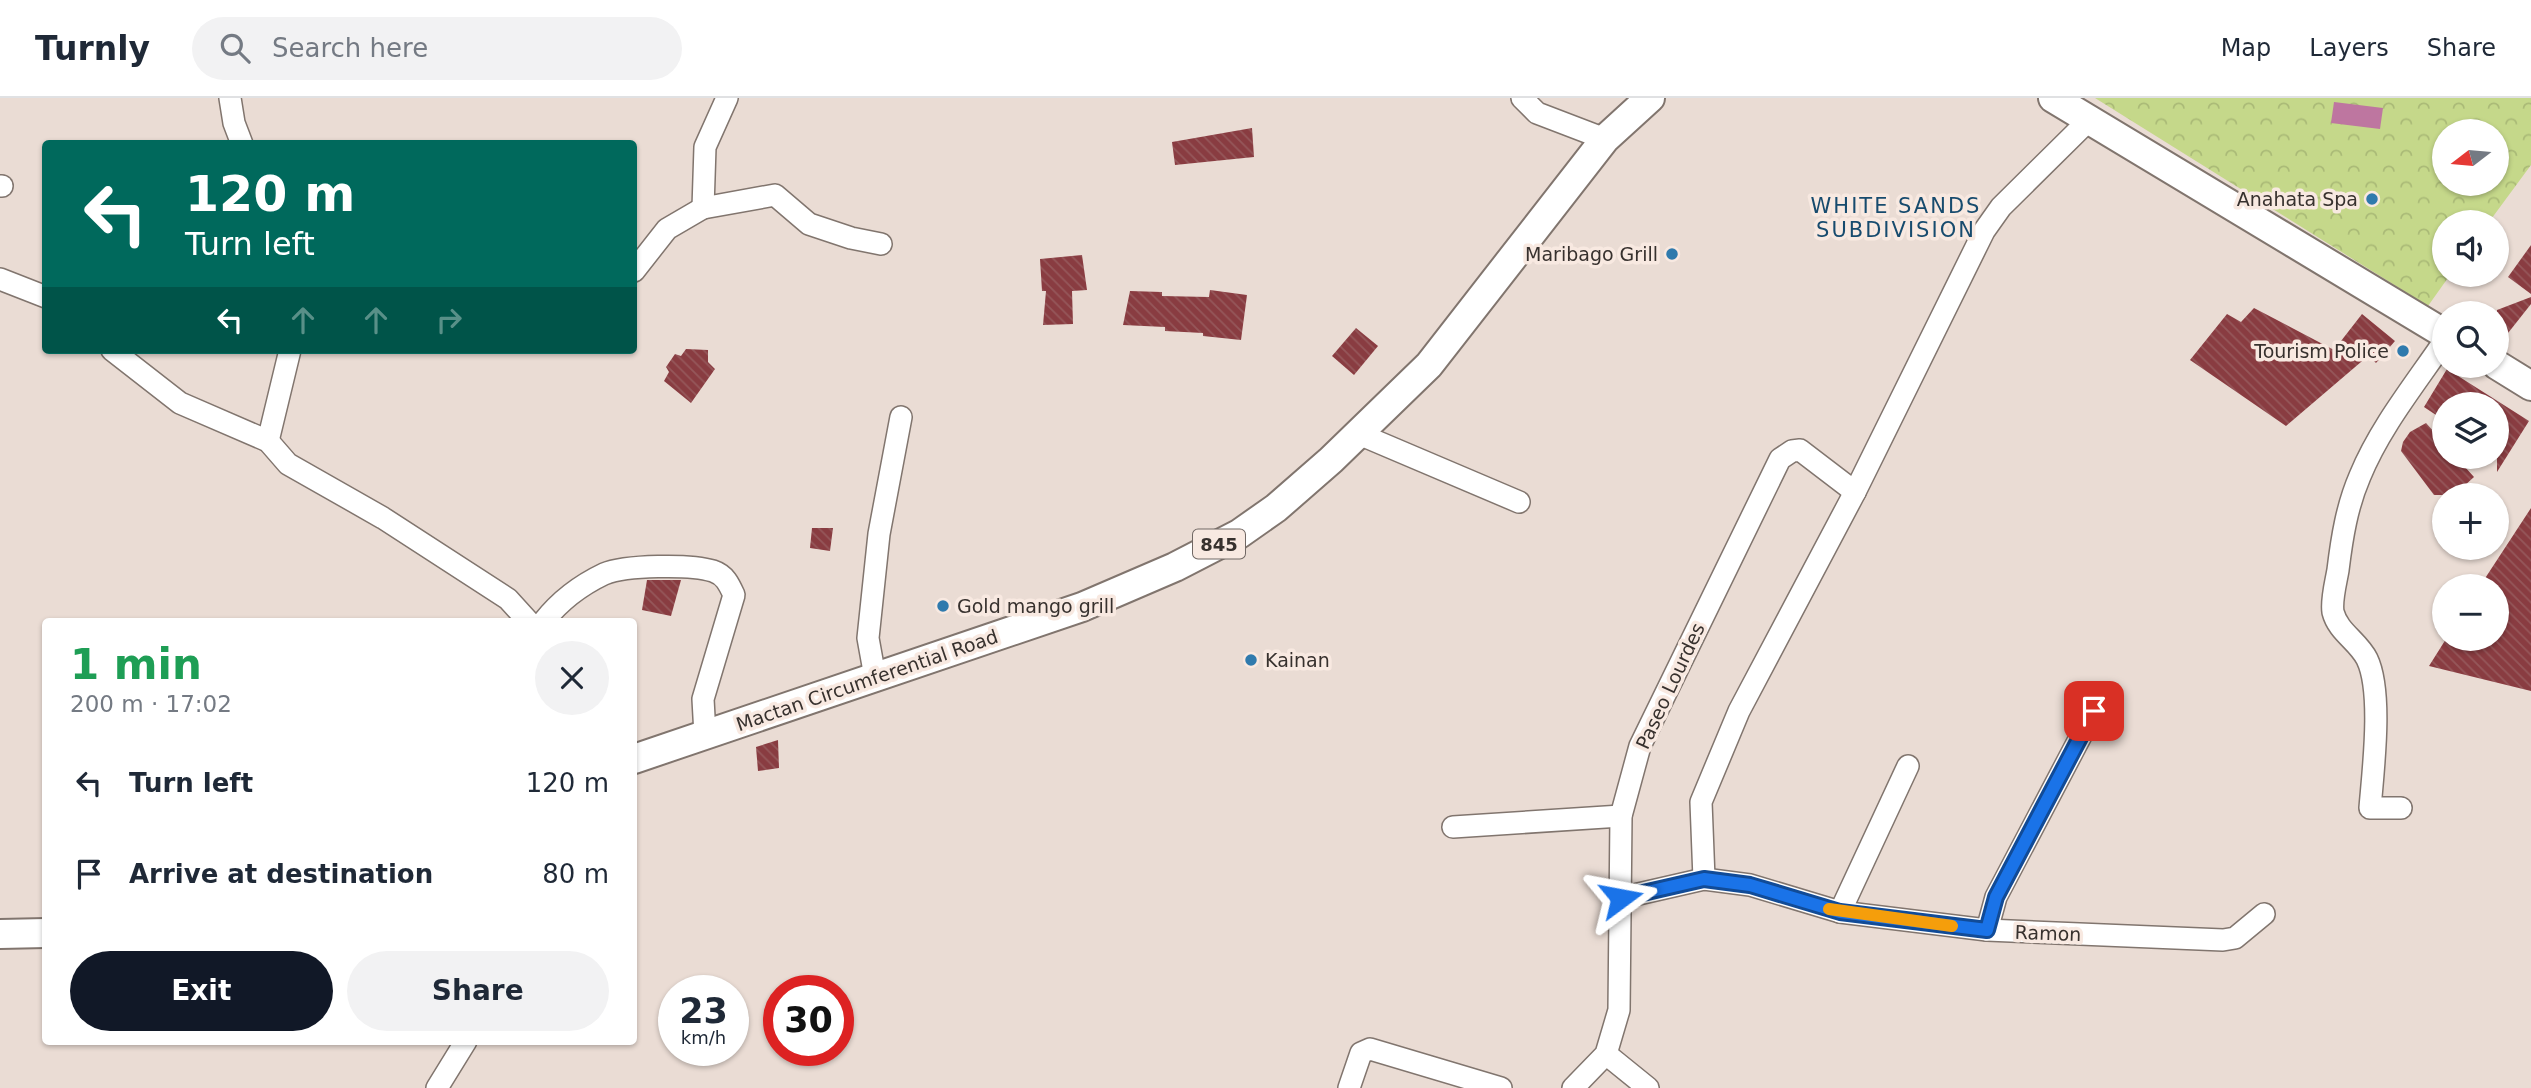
<!DOCTYPE html>
<html lang="en">
<head>
<meta charset="utf-8">
<style>
  :root { --surface:#fff; --page:#f2f2f3; --text:#1f2937; --muted:#747a83; --line:#e0e1e3; --accent:#111827 }
  body { margin:0; font-family:"DejaVu Sans",sans-serif; background:var(--page); color:var(--text); height:100vh; display:flex; flex-direction:column; font-size:26px; white-space:nowrap }
  * { box-sizing:border-box; margin:0 }
  p { font-size:23px; color:var(--muted) }
  .icon { flex:none; width:38px; height:38px; fill:none; stroke:currentColor; stroke-width:2; stroke-linecap:round; stroke-linejoin:round }
  .map { position:relative; flex:1; overflow:hidden }
  .drawer { position:absolute; left:42px; top:520px; width:595px; height:427px; display:flex; flex-direction:column; background:var(--surface); border-radius:7px; box-shadow:0 2px 5px #0004 }
  .drawer>* { flex:none }
  .top-card { position:absolute; left:42px; top:42px; width:595px; height:214px; border-radius:7px; box-shadow:0 2px 5px #0004; background:#00695c; color:#fff; overflow:hidden }
  .needle { width:46px; rotate:254deg }
  .fabs { position:absolute; left:2432px; top:21px; display:grid; gap:14px }
  .fabs a { display:grid; place-items:center; width:77px; height:77px; border-radius:50%; background:var(--surface); box-shadow:0 2px 5px #0004; font-size:35px }
  .speed { position:absolute; left:658px; top:877px; display:flex; gap:14px; font-size:35px; font-weight:700; text-align:center }
  .speed>* { display:grid; place-content:center; width:91px; height:91px; border-radius:50%; background:var(--surface); box-shadow:0 2px 5px #0004; line-height:1 }
  .speed small { font-size:18px; font-weight:400 }
  .speed .limit { border:10px solid #d22; background:#fff; color:#111 }
  .pin { position:absolute; display:grid; place-items:center; width:60px; height:60px; color:#fff; margin:-30px; border-radius:14px; box-shadow:0 4px 10px #0006 }
  .me { position:absolute; width:77px; margin:-38px; rotate:77deg; stroke-linejoin:round; filter:drop-shadow(0 0 5px #0008) }
  .turn { display:flex; align-items:center; gap:24px; height:147px; padding:0 28px; font-size:32px }
  .turn .icon { width:91px; height:91px; stroke-width:2.5 }
  .turn b { display:block; font-size:49px; line-height:60px }
  .lanes { display:flex; align-items:center; height:66px; padding:0 28px; background:#0003; justify-content:center; gap:35px; direction:ltr }
  .lanes .off { opacity:.35 }
  .round { display:grid; place-items:center; flex:none; width:74px; height:74px; border-radius:37px; background:var(--page) }
  .overview { display:flex; align-items:center; justify-content:space-between; height:119px; padding:0 28px }
  h1 { font-size:42px; font-weight:800; line-height:52px; color:#1e9e55 }
  .cta { display:flex; gap:14px; margin-top:auto; padding:14px 28px }
  .cta a { flex:1; height:80px; border-radius:42px; background:var(--accent); color:#fff; font-size:28px; font-weight:800; line-height:80px; text-align:center }
  .cta a+a { background:var(--page); color:var(--text) }
  ul { padding:0; list-style:none }
  li { display:flex; align-items:center; gap:21px; height:91px; padding:0 28px }
  li div { flex:1 }
  li b { display:block; font-size:26px }
  li em { font-style:normal }
  header { display:flex; align-items:center; gap:42px; box-sizing:border-box; height:98px; padding:0 35px; background:var(--surface); border-bottom:2px solid var(--line) }
  header strong { font-size:33px }
  nav { display:flex; gap:38px; margin-inline-start:auto; font-size:24px }
  .search { width:490px; height:63px; background:var(--page); display:flex; align-items:center; gap:18px; box-sizing:border-box; padding:0 24px; border-radius:38px; color:var(--muted); font-size:26px }
  .map>svg:first-child { display:block }
  .park { fill:url(#park-crowns); fill-rule:evenodd }
  .water { fill:#be76a0 }
  .building { fill:url(#building-back-hatch) }
  .lines { fill:none; stroke-linecap:round; stroke-linejoin:round }
  .minor-casing { stroke:#81756e; stroke-width:24 }
  .major-casing { stroke:#81756e; stroke-width:32 }
  .minor { stroke:#fff; stroke-width:21 }
  .major { stroke:#fff; stroke-width:28 }
  .route-casing { stroke:#114b97; stroke-width:18 }
  .route { stroke:#1a73e8; stroke-width:12 }
  .slow { stroke:#f59e0b; stroke-width:12 }
  .poi-dot { fill:#2f7aad; stroke:#f8e9e1; stroke-width:2.5 }
  .labels { text-anchor:middle; dominant-baseline:central; stroke-width:7; stroke-linejoin:round; paint-order:stroke }
  .shield { fill:#f8e9e1; stroke:#716864; stroke-width:2 }
  .shield-label { font-size:18px; font-weight:bold; fill:#37312e }
  .poi-label { font-size:19px; fill:#37312e; stroke:#f8e9e1; text-anchor:end }
  .street-label { font-size:19px; fill:#37312e; stroke:#f8e9e1 }
  .neighbourhood-label { font-size:21px; letter-spacing:2px; fill:#174b6e; stroke:#f8e9e1 }
</style>
</head>
<body>
<header>
<strong>Turnly</strong>
<div class="search"><svg class="icon" aria-label="search" viewBox="0 0 24 24"><circle cx="10" cy="10" r="6"/><path d="M15 15l6 6"/></svg>Search here</div>
<nav><a>Map</a><a>Layers</a><a>Share</a></nav>
</header>
<div class="map">
<svg width="2531" height="990" viewBox="0 0 2531 990">
  <defs>
    <pattern id="park-crowns" width="20" height="18" patternUnits="userSpaceOnUse" patternTransform="scale(1.75)"><rect width="20" height="18" fill="#c5d88a"/><path d="M2 6a3 3 0 1 1 6 0M12 15a3 3 0 1 1 6 0" fill="none" stroke="#aaba77"/></pattern>
    <pattern id="building-back-hatch" width="6" height="6" patternUnits="userSpaceOnUse" patternTransform="scale(1.75)"><rect width="6" height="6" fill="#893c41"/><path d="M-1 5l2 2M0 0l6 6M5-1l2 2" fill="none" stroke="#95575a"/></pattern>
  </defs>
  <rect width="100%" height="100%" fill="#eadcd4"/>
  <path class="park" d="M 2095,0 L 2531,0 L 2531,67 L 2489,124 L 2445,124 L 2445,177 L 2450,177 L 2428,208 ZM 2445,33 L 2497,33 L 2497,86 L 2445,86 Z"/>
  <path class="water" d="M 2334,4 L 2383,10 L 2380,31 L 2331,25 Z"/>
  <g class="building">
    <path d="M 1252,30 L 1254,59 L 1175,67 L 1172,44 Z"/>
    <path d="M 2531,147 L 2531,196 L 2508,179 Z"/>
    <path d="M 1082,157 L 1087,192 L 1072,193 L 1073,226 L 1043,227 L 1046,193 L 1042,193 L 1040,161 Z"/>
    <path d="M 1210,192 L 1247,197 L 1241,242 L 1203,238 L 1203,235 L 1165,233 L 1165,229 L 1123,227 L 1130,193 L 1162,194 L 1162,198 L 1209,199 Z"/>
    <path d="M 2531,199 L 2531,206 L 2497,249 L 2497,212 Z"/>
    <path d="M 2254,210 L 2334,252 L 2362,216 L 2395,243 L 2376,265 L 2368,258 L 2286,328 L 2190,262 L 2227,216 L 2241,224 Z"/>
    <path d="M 1356,230 L 1378,248 L 1354,277 L 1332,258 Z"/>
    <path d="M 686,251 L 708,252 L 708,264 L 715,271 L 691,305 L 664,283 L 669,274 L 666,269 L 675,256 L 681,258 Z"/>
    <path d="M 2447,271 L 2529,323 L 2497,374 L 2497,306 L 2445,306 L 2445,323 L 2424,309 Z"/>
    <path d="M 2426,325 L 2445,346 L 2445,359 L 2456,359 L 2474,379 L 2463,389 L 2466,397 L 2434,397 L 2401,353 L 2403,344 L 2410,334 Z"/>
    <path d="M 2531,410 L 2531,593 L 2429,568 L 2446,541 L 2497,541 L 2497,488 L 2480,488 Z"/>
    <path d="M 812,430 L 833,430 L 830,453 L 810,450 Z"/>
    <path d="M 647,482 L 681,482 L 671,518 L 642,512 Z"/>
    <path d="M 778,642 L 779,670 L 758,673 L 756,649 Z"/>
  </g>
  <g class="lines">
    <g class="minor-casing">
      <g id="minor">
        <path d="M 230,0 L 234,25 L 242,46"/>
        <path d="M 1522,0 L 1537,15 L 1605,41"/>
        <path d="M 0,88 L 2,88"/>
        <path d="M 703,110 L 705,49 L 727,0"/>
        <path d="M 634,173 L 667,131 L 703,110 L 775,97 L 809,126 L 851,140 L 881,146"/>
        <path d="M 0,181 L 46,199"/>
        <path d="M 112,252 L 180,305 L 268,343 L 288,366 L 383,420 L 508,501 L 528,523"/>
        <path d="M 1359,336 L 1519,404"/>
        <path d="M 268,343 L 290,252"/>
        <path d="M 544,523 C 559,504 581,487 604,476 C 625,467 691,466 713,473 C 725,477 729,486 734,497 L 703,601 L 705,637"/>
        <path d="M 875,579 L 868,540 L 879,436 L 901,319"/>
        <path d="M 2401,710 L 2370,710 C 2373,673 2383,594 2367,561 C 2358,543 2338,534 2333,514 C 2331,502 2336,484 2338,472 C 2342,439 2347,408 2360,378 C 2380,329 2416,285 2445,242"/>
        <path d="M 1453,729 L 1621,718"/>
        <path d="M 1704,781 L 1701,704 L 1739,613 L 1855,394 L 1984,133 L 2001,109 L 2089,22"/>
        <path d="M 1621,800 L 1704,781 L 1750,787 L 1840,814 L 1987,832 L 2223,842 L 2235,840 L 2264,816"/>
        <path d="M 1840,814 L 1908,668"/>
        <path d="M 1987,832 L 1996,799 L 2094,613"/>
        <path d="M 1606,956 L 1648,990"/>
        <path d="M 437,990 L 466,943"/>
        <path d="M 1349,990 L 1361,955 L 1370,951 L 1501,990"/>
        <path d="M 1573,990 L 1606,956 L 1619,912 L 1621,718 L 1640,648 L 1780,361 L 1792,353 L 1800,352 L 1855,394"/>
      </g>
    </g>
    <g class="major-casing">
      <g id="major">
        <path d="M 2053,0 L 2445,236"/>
        <path d="M 2497,267 L 2531,288"/>
        <path d="M 634,661 L 1082,509 L 1175,469 L 1239,436 L 1276,410 L 1331,362 L 1429,267 L 1605,41 L 1650,0"/>
        <path d="M 0,836 L 46,835"/>
      </g>
    </g>
    <use href="#minor" class="minor"/>
    <use href="#major" class="major"/>
  </g>
  <g class="lines">
    <g class="route-casing">
      <path id="route" d="M 1621,800 L 1704,781 L 1750,787 L 1840,814 L 1987,832 L 1996,799 L 2094,613"/>
    </g>
    <use href="#route" class="route"/>
    <path class="slow" d="M 1829,811 L 1952,828"/>
  </g>
  <g class="poi-dot">
    <circle cx="2372" cy="101" r="7"/>
    <circle cx="1672" cy="156" r="7"/>
    <circle cx="2403" cy="253" r="7"/>
    <circle cx="943" cy="508" r="7"/>
    <circle cx="1251" cy="562" r="7"/>
  </g>
  <g class="labels">
    <rect class="shield" x="1193" y="431.5" width="52" height="29" rx="5"/>
    <g class="shield-label">
      <text x="1219" y="446">845</text>
    </g>
    <g class="poi-label">
      <text x="2358" y="101">Anahata Spa</text>
      <text x="1658" y="156">Maribago Grill</text>
      <text x="2389" y="253">Tourism Police</text>
      <text x="957" y="508" text-anchor="start">Gold mango grill</text>
      <text x="1265" y="562" text-anchor="start">Kainan</text>
    </g>
    <g class="street-label">
      <text transform="translate(867 582) rotate(-19)">Mactan Circumferential Road</text>
      <text transform="translate(1670 588) rotate(-65)">Paseo Lourdes</text>
      <text transform="translate(2048 835) rotate(2)">Ramon</text>
    </g>
    <g class="neighbourhood-label">
      <text x="1896" y="108">WHITE SANDS<tspan x="1896" dy="24">SUBDIVISION</tspan></text>
    </g>
  </g>
</svg>
<div class="fabs">
<a><svg class="needle" viewBox="-14 -14 28 28"><path d="M0-13l5 13h-10z" fill="#e53935"/><path d="M0 13l5-13h-10z" fill="#747a83"/></svg></a>
<a><svg class="icon" aria-label="sound" viewBox="0 0 24 24"><path d="M4 9h4l5-4v14l-5-4H4zM17 9q2 3 0 6"/></svg></a>
<a><svg class="icon" aria-label="search" viewBox="0 0 24 24"><circle cx="10" cy="10" r="6"/><path d="M15 15l6 6"/></svg></a>
<a><svg class="icon" aria-label="layers" viewBox="0 0 24 24"><path d="M12 4l9 5-9 5-9-5zM3 14l9 5 9-5"/></svg></a>
<a>+</a>
<a>−</a>
</div>
<div class="speed"><div>23<small>km/h</small></div><div class="limit">30</div></div>
<div class="pin" style="left:2094px;top:613px;background:#d93025"><svg class="icon" aria-label="arrive" viewBox="0 0 24 24"><path d="M6 21V4h12l-3 4 3 4H6"/></svg></div>
<svg class="me" style="left:1621px;top:800px" viewBox="-20 -20 40 40"><path d="M0-17L14 15 0 8-14 15z" fill="#1a73e8" stroke="#fff" stroke-width="4"/></svg>
<div class="top-card">
<div class="turn"><svg class="icon" aria-label="left" viewBox="0 0 24 24"><path d="M17 20v-9H6M10 6l-5 5 5 5"/></svg><div><b>120 m</b>Turn left</div></div>
<div class="lanes"><svg class="icon" aria-label="left" viewBox="0 0 24 24"><path d="M17 20v-9H6M10 6l-5 5 5 5"/></svg><svg class="icon off" aria-label="ahead" viewBox="0 0 24 24"><path d="M12 20V5M6 11l6-6 6 6"/></svg><svg class="icon off" aria-label="ahead" viewBox="0 0 24 24"><path d="M12 20V5M6 11l6-6 6 6"/></svg><svg class="icon off" aria-label="right" viewBox="0 0 24 24"><path d="M7 20v-9h11M14 6l5 5-5 5"/></svg></div>
</div>
<section class="drawer">
<div class="overview"><div><h1>1 min</h1><p>200 m · 17:02</p></div><a class="round"><svg class="icon" aria-label="close" viewBox="0 0 24 24"><path d="M6 6l12 12M18 6L6 18"/></svg></a></div>
<ul>
<li><svg class="icon" aria-label="left" viewBox="0 0 24 24"><path d="M17 20v-9H6M10 6l-5 5 5 5"/></svg><div><b>Turn left</b></div><em>120 m</em></li>
<li><svg class="icon" aria-label="arrive" viewBox="0 0 24 24"><path d="M6 21V4h12l-3 4 3 4H6"/></svg><div><b>Arrive at destination</b></div><em>80 m</em></li>
</ul>
<div class="cta"><a>Exit</a><a>Share</a></div>
</section>
</div>
</body>
</html>
